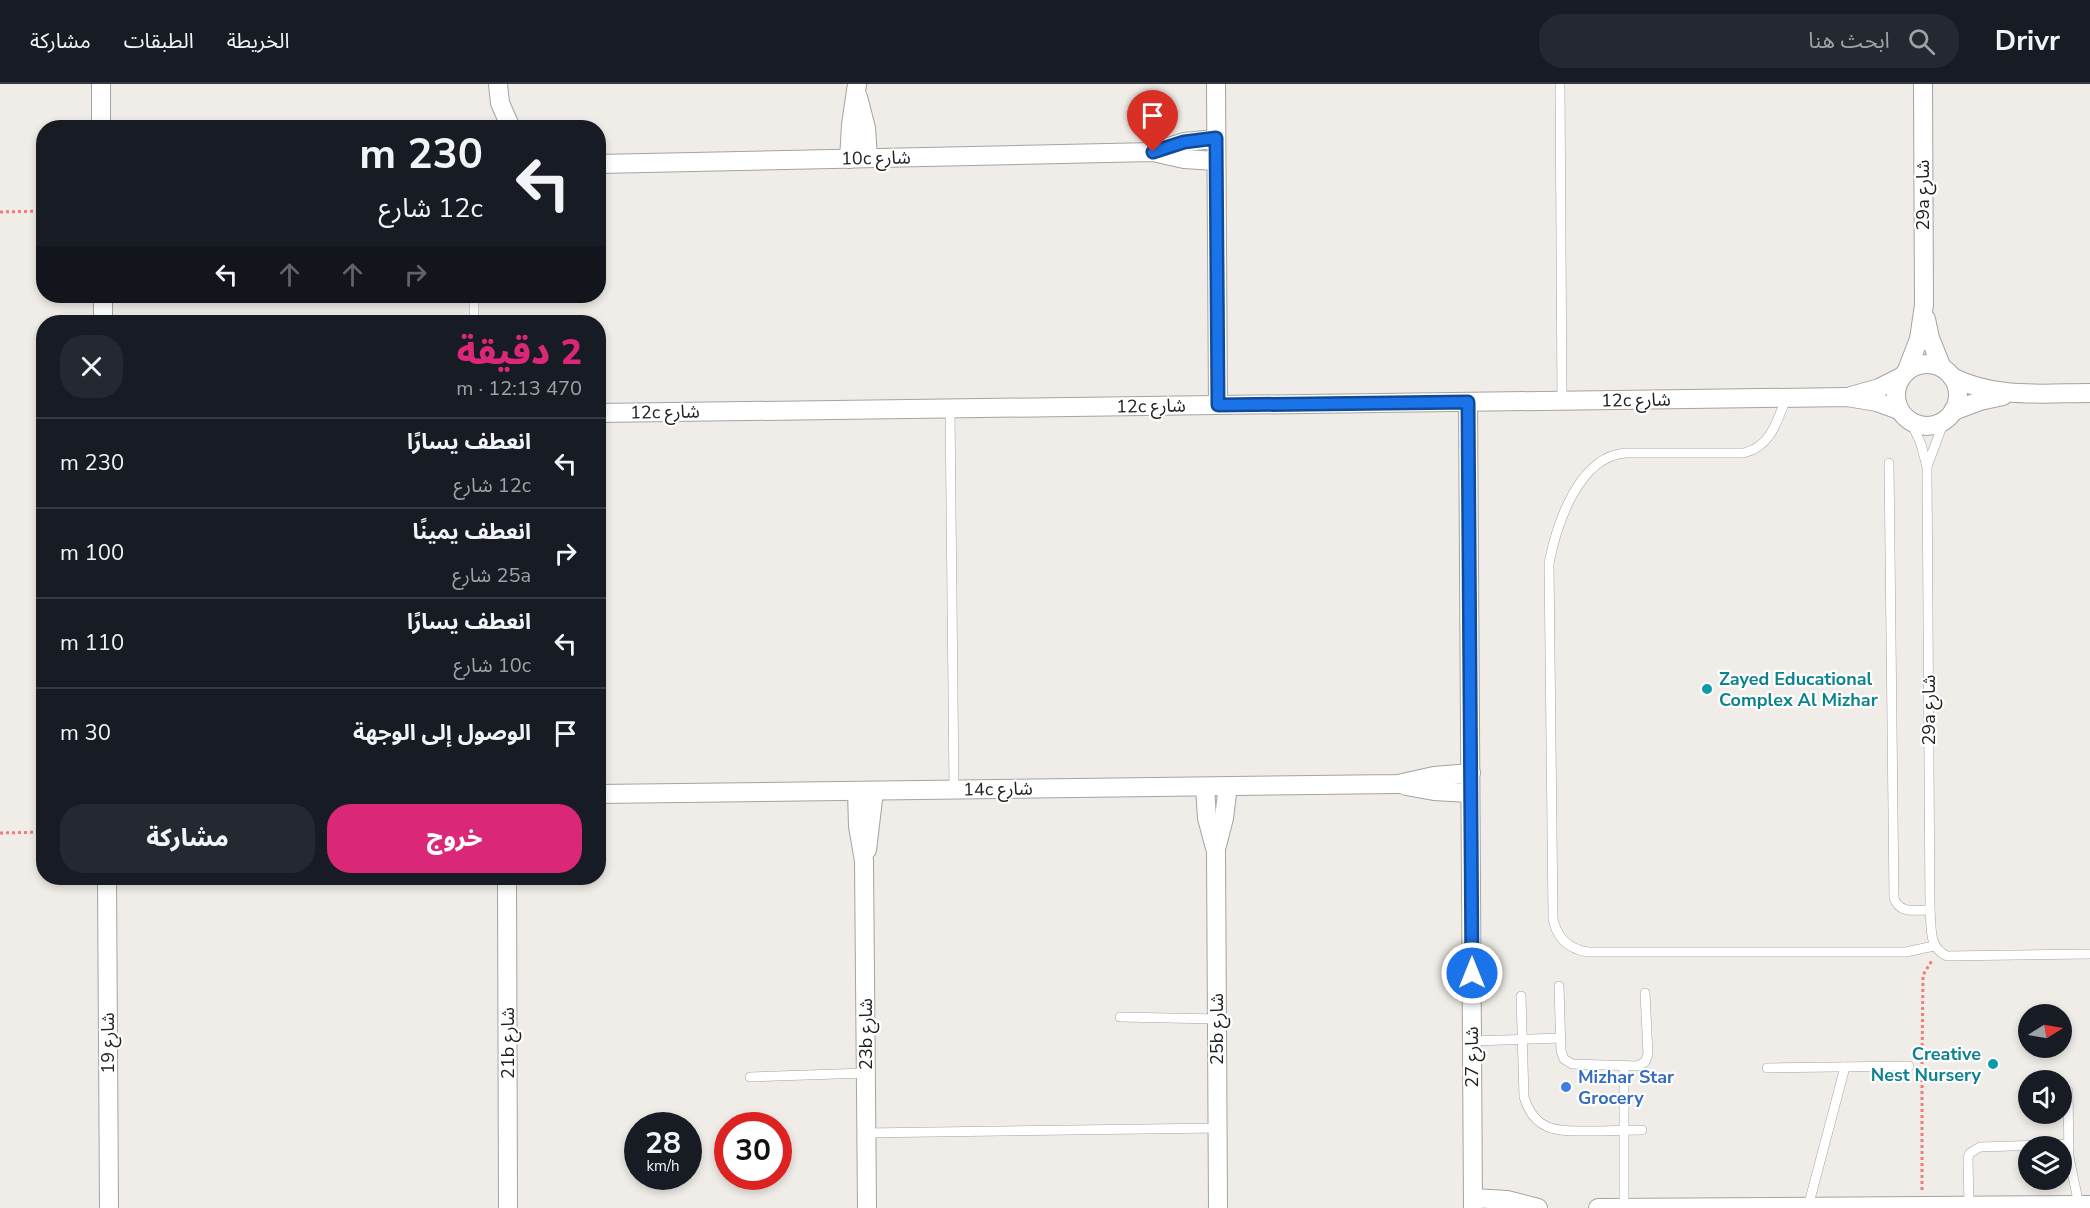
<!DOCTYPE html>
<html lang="ar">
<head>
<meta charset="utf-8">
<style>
  :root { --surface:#171b24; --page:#242831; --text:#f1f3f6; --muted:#9ea1a6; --line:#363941; --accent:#db2777 }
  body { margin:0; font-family:"Nunito Sans","Noto Sans Arabic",sans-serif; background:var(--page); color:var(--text); direction:rtl; height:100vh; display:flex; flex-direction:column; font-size:22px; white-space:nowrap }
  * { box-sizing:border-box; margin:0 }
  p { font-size:20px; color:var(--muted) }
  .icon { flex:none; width:33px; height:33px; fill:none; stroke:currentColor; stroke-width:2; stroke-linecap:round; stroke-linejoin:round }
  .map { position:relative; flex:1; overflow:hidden; direction:ltr }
  .sheet { position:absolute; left:36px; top:231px; width:570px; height:570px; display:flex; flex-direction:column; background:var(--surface); border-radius:24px; box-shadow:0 3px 9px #0003; direction:rtl }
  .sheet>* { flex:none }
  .banner { position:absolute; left:36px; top:36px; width:570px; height:183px; border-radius:24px; box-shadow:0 3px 9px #0003; direction:rtl; background:#171b24; color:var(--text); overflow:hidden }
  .needle { width:39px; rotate:79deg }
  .fabs { position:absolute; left:2018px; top:920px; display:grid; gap:12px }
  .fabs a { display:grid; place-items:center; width:54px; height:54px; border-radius:50%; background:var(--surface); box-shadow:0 3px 9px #0003; font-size:30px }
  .speed { position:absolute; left:624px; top:1028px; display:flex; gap:12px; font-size:30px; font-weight:700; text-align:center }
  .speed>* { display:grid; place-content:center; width:78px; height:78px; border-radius:50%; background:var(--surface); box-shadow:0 3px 9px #0003; line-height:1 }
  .speed small { font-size:15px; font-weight:400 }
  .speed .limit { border:9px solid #d22; background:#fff; color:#111 }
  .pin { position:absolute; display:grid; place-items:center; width:51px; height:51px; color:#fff; margin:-62px -26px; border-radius:50% 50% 50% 0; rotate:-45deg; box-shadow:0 0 6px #0007 }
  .pin .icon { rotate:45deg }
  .me { position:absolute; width:66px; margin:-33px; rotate:0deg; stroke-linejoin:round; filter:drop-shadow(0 0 4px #0008) }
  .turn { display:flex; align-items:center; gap:21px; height:126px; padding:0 24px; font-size:27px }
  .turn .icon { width:78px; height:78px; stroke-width:2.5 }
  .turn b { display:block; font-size:42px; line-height:51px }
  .lanes { display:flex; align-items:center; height:57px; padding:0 24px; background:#0003; justify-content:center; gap:30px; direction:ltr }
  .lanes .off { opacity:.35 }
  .round { display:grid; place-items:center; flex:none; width:63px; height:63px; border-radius:24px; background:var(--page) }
  .head { display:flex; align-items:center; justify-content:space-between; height:102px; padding:0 24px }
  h1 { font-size:36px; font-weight:800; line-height:45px; color:var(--accent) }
  .button { display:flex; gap:12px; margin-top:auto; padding:12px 24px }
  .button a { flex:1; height:69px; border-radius:24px; background:var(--accent); color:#fff; font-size:24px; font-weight:800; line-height:69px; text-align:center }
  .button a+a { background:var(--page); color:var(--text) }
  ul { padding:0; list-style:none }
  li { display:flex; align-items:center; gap:18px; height:90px; padding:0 24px; border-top:2px solid var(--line) }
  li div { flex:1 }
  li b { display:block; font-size:22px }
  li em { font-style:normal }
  header { display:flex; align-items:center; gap:36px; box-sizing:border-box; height:84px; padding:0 30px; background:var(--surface); border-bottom:2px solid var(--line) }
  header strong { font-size:28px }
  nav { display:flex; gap:33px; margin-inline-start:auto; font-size:21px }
  .search { width:420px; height:54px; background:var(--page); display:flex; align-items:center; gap:15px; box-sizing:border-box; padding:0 21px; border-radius:24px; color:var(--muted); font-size:22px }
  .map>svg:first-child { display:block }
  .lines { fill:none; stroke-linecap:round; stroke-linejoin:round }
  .service-casing { stroke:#a4a4a4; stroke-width:10 }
  .minor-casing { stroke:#a4a4a4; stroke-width:20 }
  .path { stroke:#f27c76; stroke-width:3; stroke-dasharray:3 3; stroke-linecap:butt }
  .service { stroke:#fff; stroke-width:9 }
  .minor { stroke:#fff; stroke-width:18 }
  .route-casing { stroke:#114b97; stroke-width:15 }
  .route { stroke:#1a73e8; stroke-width:10 }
  .culture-dot { fill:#0f9aa8; stroke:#fff; stroke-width:2 }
  .shop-dot { fill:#3f7fe0; stroke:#fff; stroke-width:2 }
  .labels { text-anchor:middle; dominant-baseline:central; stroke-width:4.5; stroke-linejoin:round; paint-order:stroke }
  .street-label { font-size:18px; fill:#202020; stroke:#fff }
  .culture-label { font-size:18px; font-weight:bold; fill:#0d838f; stroke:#fff; text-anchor:start }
  .shop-label { font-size:18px; font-weight:bold; fill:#366cbe; stroke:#fff; text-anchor:start }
</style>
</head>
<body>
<header>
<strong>Drivr</strong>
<div class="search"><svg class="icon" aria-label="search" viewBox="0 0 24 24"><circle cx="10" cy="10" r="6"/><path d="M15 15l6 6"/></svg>ابحث هنا</div>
<nav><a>الخريطة</a><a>الطبقات</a><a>مشاركة</a></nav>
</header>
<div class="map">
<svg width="2090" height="1124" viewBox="0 0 2090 1124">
  <rect width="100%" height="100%" fill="#f0ece7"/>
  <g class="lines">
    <g class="service-casing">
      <g id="service">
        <path d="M 1560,0 L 1562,317"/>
        <path d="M 474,212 L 474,238"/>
        <path d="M 1786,314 C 1777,338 1771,362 1744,369 L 1626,369 C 1579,372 1557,439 1549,479 L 1553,835 C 1557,854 1568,865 1588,868 L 1906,868 L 1934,862"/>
        <path d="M 950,325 L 954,705"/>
        <path d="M 1911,338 L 1921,360 L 1927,383 L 1930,826 C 1932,845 1928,863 1947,872 L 2090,870"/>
        <path d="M 1889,379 L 1894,814 C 1899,830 1916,826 1930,826"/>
        <path d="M 1928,380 L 1944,337"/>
        <path d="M 1559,902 L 1561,967 L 1564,975 L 1572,980 L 1637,982 L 1645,978 L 1648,970 L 1645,909"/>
        <path d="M 1521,912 L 1524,1013 C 1535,1049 1559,1047 1591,1047 C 1608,1047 1625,1046 1642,1046"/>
        <path d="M 1120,933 L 1217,935"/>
        <path d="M 1472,957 L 1561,954"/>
        <path d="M 1767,984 L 1909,982"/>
        <path d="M 750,993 L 866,989"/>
        <path d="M 2068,1007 L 2069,1073 L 2079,1121"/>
        <path d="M 866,1049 L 1218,1044"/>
        <path d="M 1969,1122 L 1968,1074 L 1970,1069 L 1980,1063 L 2068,1060"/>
        <path d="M 1808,1123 L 1845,983"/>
        <path d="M 1624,1124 L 1624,981"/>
      </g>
    </g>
    <g class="minor-casing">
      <g id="minor">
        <path d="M 101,0 L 101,44"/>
        <path d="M 498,0 L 500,19 L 511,44"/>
        <path d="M 1216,0 L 1218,321"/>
        <path d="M 858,13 L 866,44 L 868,74"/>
        <path d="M 1153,68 L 1184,58 L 1216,55"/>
        <path d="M 849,75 L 851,41 L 857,0"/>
        <path d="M 598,80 L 1153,68 L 1184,75 L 1216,77"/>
        <path d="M 103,212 L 103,238"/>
        <path d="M 1926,235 L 1930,254 L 1942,284"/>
        <circle cx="1927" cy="311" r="31"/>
        <path d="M 1907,286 L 1919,255 L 1924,221 L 1923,0"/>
        <path d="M 1952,293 C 1995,315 2044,309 2090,309"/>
        <path d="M 1851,312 L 1879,304 L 1901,293"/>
        <path d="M 1468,318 L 1473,1124"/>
        <path d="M 1953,327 L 1980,317 L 2003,312"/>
        <path d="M 598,329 L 1847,313 L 1877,318 L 1899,326"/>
        <path d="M 1406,702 L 1434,707 L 1470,709"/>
        <path d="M 1205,703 L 1207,734 L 1215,764"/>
        <path d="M 857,707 L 858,742 L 864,777 L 867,1124"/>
        <path d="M 598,710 L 1398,700 L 1434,692 L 1471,689"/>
        <path d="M 867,766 L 874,707"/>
        <path d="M 107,794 L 109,1124"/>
        <path d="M 507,794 L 508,1124"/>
        <path d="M 1473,1114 L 1507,1116 L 1538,1124"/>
        <path d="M 1218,1124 L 1216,765 L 1224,734 L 1228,702"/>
        <path d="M 1598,1124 L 2090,1121"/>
      </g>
    </g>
    <g class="path">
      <path d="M 0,128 L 44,127"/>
      <path d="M 0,749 L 44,748"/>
      <path d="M 1922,980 L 1923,891 L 1933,875"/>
      <path d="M 1922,1106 L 1922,986"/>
    </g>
    <use href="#service" class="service"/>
    <use href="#minor" class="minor"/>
  </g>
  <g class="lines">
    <g class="route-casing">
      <path id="route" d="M 1153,68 L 1184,58 L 1216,54 L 1218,321 L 1468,318 L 1472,889"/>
    </g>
    <use href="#route" class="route"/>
  </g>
  <g class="culture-dot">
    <circle cx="1707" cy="605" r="6"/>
    <circle cx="1993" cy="980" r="6"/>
  </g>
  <circle class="shop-dot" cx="1566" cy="1003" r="6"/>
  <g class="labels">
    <g class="street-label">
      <text transform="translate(876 74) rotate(-1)">10c شارع</text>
      <text transform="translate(1923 111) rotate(-90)">29a شارع</text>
      <text transform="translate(1636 316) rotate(-1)">12c شارع</text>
      <text transform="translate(1151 322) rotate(-1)">12c شارع</text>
      <text transform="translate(665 328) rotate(-1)">12c شارع</text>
      <text transform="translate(1929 626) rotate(-90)">29a شارع</text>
      <text transform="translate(998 705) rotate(-1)">14c شارع</text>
      <text transform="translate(1217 945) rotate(-90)">25b شارع</text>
      <text transform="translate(866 950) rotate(-90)">23b شارع</text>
      <text transform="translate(108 959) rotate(-90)">شارع 19</text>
      <text transform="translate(508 959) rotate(-90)">21b شارع</text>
      <text transform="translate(1472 973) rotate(-90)">شارع 27</text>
    </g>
    <g class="culture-label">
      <text x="1719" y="595">Zayed Educational<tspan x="1719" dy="21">Complex Al Mizhar</tspan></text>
      <text x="1981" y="970" text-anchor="end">Creative<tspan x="1981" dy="21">Nest Nursery</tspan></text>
    </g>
    <g class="shop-label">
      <text x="1578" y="993">Mizhar Star<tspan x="1578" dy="21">Grocery</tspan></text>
    </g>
  </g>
</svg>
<div class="fabs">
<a><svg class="needle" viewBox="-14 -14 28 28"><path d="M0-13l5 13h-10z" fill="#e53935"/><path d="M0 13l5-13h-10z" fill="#9ea1a6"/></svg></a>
<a><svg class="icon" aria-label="sound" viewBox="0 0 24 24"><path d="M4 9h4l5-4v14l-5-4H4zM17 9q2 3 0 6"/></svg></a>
<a><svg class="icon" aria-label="layers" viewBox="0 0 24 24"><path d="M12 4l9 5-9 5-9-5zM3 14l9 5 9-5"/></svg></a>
</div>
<div class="speed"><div>28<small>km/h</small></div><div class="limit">30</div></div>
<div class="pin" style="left:1153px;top:68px;background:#d93025"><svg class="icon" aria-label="arrive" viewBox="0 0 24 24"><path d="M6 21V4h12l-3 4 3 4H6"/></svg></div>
<svg class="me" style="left:1472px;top:889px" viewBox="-20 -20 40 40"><circle r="17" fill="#1a73e8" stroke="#fff" stroke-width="3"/><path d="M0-11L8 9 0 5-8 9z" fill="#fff"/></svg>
<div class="banner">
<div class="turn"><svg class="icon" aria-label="left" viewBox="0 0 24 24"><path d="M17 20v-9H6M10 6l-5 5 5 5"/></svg><div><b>230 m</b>12c شارع</div></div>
<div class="lanes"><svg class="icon" aria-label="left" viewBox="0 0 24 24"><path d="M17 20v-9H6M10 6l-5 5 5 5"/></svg><svg class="icon off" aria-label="ahead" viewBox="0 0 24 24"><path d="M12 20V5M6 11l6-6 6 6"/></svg><svg class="icon off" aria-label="ahead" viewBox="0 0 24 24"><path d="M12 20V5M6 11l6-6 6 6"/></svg><svg class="icon off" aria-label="right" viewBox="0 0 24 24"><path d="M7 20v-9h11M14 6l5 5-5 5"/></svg></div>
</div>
<section class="sheet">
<div class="head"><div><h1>2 دقيقة</h1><p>470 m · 12:13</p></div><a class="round"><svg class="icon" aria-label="close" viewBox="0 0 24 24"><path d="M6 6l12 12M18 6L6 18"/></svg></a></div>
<ul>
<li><svg class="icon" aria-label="left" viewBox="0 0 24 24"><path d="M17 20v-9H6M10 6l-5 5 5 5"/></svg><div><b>انعطف يسارًا</b><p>12c شارع</p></div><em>230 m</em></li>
<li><svg class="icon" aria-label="right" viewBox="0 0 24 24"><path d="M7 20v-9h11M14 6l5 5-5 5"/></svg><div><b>انعطف يمينًا</b><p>25a شارع</p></div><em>100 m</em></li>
<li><svg class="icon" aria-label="left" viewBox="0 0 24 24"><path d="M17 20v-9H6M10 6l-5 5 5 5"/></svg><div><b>انعطف يسارًا</b><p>10c شارع</p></div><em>110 m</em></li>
<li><svg class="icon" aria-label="arrive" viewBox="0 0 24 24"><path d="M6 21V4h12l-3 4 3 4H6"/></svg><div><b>الوصول إلى الوجهة</b></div><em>30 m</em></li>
</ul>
<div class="button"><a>خروج</a><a>مشاركة</a></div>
</section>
</div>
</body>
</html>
